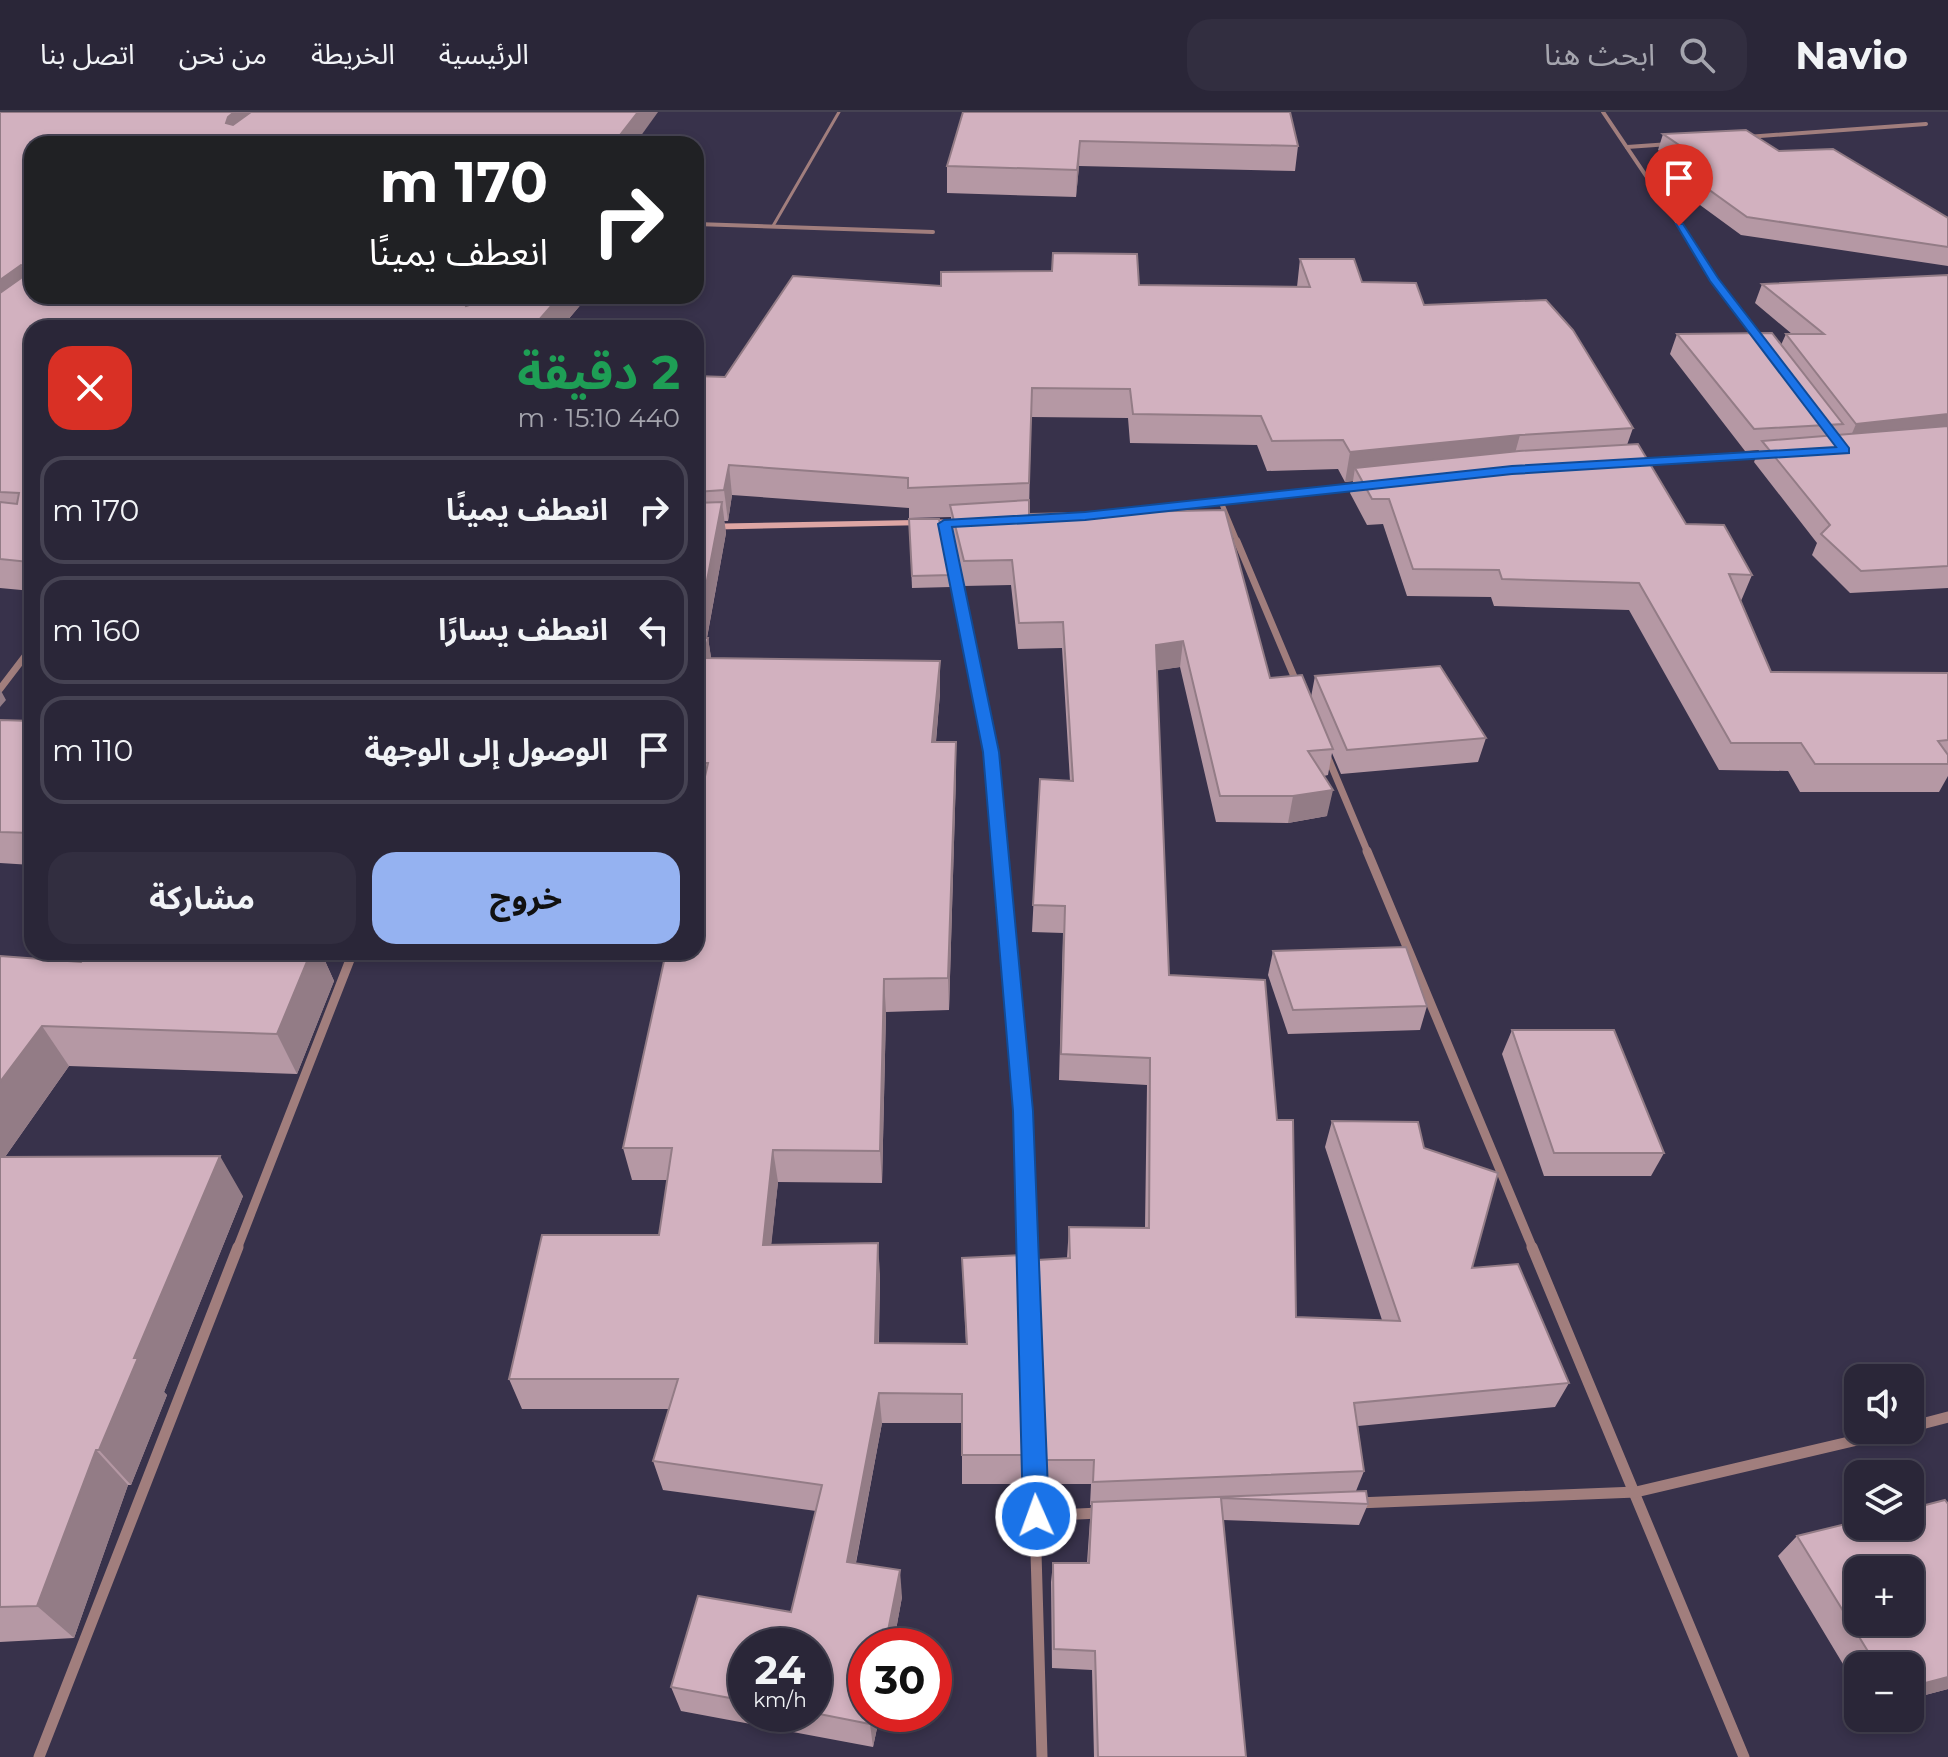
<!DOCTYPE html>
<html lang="ar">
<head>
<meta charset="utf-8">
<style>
  :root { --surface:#2a2638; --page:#322e40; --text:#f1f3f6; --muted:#a5a5ae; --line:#464353; --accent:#95b2f1 }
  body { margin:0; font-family:Montserrat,"Noto Sans Arabic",sans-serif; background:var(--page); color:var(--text); direction:rtl; height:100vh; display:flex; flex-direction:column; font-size:30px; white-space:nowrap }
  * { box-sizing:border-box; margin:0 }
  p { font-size:26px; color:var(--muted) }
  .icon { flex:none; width:44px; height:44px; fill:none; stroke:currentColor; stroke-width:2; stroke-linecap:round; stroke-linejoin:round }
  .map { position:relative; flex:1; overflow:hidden; direction:ltr }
  .sheet { position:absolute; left:24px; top:208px; width:680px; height:640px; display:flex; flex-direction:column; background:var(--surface); border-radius:24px; box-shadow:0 4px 12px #0003,0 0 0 2px var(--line); direction:rtl }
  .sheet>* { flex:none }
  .banner { position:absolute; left:24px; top:24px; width:680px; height:168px; border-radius:24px; box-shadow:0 4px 12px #0003,0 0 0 2px var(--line); direction:rtl; background:#202124; color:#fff; overflow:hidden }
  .fabs { position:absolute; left:1844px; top:1252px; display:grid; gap:16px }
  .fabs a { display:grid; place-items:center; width:80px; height:80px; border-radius:16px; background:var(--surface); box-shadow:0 4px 12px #0003,0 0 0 2px var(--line); font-size:40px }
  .speed { position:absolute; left:728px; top:1516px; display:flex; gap:16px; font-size:40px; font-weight:700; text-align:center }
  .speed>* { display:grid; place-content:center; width:104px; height:104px; border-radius:50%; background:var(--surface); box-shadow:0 4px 12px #0003,0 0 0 2px var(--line); line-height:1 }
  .speed small { font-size:20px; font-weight:400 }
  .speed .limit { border:12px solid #d22; background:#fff; color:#111 }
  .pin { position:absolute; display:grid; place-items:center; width:68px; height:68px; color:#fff; margin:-82px -34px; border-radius:50% 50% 50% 0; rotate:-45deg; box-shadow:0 0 8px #0007 }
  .pin .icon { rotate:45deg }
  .me { position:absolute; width:88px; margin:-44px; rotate:358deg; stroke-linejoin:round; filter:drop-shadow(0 0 6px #0008) }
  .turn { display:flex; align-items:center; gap:28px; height:168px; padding:0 24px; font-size:36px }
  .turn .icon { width:104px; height:104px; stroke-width:2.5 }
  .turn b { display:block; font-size:56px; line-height:68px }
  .round { display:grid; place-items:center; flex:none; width:84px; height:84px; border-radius:24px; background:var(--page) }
  .head { display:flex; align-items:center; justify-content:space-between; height:136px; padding:0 24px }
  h1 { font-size:48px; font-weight:700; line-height:60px; color:#1e9e55 }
  .action { display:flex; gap:16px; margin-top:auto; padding:16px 24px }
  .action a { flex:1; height:92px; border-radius:24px; background:var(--accent); color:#111; font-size:32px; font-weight:700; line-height:92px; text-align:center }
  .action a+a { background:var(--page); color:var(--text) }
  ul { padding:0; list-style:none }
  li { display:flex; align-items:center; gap:24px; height:108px; margin:0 16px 12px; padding:0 8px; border:4px solid var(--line); border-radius:24px }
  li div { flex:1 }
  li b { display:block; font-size:30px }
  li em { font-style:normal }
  header { display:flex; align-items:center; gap:48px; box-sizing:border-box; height:112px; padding:0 40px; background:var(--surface); border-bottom:2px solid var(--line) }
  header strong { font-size:38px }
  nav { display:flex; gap:44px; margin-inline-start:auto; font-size:28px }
  .search { width:560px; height:72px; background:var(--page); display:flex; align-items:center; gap:20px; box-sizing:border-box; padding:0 28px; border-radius:24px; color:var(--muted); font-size:30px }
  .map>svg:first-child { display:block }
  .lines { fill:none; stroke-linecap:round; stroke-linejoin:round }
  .lane { stroke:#a17e7d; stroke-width:3 }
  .street-far4 { stroke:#a17e7d; stroke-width:4 }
  .street-far3 { stroke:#a17e7d; stroke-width:5 }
  .street-far2 { stroke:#a17e7d; stroke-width:7 }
  .street-far1 { stroke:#a17e7d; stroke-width:9 }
  .street { stroke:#a17e7d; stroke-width:11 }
  .secondary { fill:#dea6a4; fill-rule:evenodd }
  .wall { fill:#b598a4; fill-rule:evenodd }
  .shaded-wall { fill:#937c86 }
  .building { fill:#d2b1bf; stroke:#937c86; stroke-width:2; fill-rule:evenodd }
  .route { fill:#1a73e8; stroke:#114b97; stroke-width:2 }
</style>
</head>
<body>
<header>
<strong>Navio</strong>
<div class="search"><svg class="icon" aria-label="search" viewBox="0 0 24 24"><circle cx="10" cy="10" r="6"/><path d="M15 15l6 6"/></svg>ابحث هنا</div>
<nav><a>الرئيسية</a><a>الخريطة</a><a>من نحن</a><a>اتصل بنا</a></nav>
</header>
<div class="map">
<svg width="1948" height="1645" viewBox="0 0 1948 1645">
  <rect width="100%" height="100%" fill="#38324b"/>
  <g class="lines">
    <path class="lane" d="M 773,114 L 839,0"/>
    <g class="street-far4">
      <path d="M 1603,0 L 1731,190"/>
      <path d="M 1747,25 L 1926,12"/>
      <path d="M 1627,35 L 1670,32"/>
      <path d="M 696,112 L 933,120"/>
    </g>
    <g class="street-far3">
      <path d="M 1730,188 L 1762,230"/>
      <path d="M 1221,390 L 1238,431"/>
      <path d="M 944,412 L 948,431"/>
    </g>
    <g class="street-far2">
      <path d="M 948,429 L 991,640 L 1000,741"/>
      <path d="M 1237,429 L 1298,574"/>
      <path d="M 0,577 L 32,535"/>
      <path d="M 1326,641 L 1368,741"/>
    </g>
    <g class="street-far1">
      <path d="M 1000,739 L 1023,999 L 1027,1137"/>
      <path d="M 1367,739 L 1533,1137"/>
      <path d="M 237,1137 L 353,840"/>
    </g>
    <g class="street">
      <path d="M 1027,1135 L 1042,1645"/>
      <path d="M 1532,1135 L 1744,1645"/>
      <path d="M 1910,1315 L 1948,1305"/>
      <path d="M 1357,1391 L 1636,1380 L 1900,1318"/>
      <path d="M 1036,1404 L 1099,1401"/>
      <path d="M 39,1645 L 238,1135"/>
    </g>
    <g class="secondary">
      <path d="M 1779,338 L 1784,341 L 1783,343 L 1626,353 L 1621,350 L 1626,347 Z"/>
      <path d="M 1372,369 L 1378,372 L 1376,374 L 1101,405 L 1095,402 L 1101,399 Z"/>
      <path d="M 970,407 L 976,410 L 974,412 L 696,418 L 696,412 Z"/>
    </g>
  </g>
  <g class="wall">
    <path d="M 0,0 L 32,184 L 588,184 L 561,216 L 32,216 L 32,479 L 0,476 Z"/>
    <path d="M 963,0 L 1298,34 L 1295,59 L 1079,54 L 1076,85 L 947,81 L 947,54 Z"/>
    <path d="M 1663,22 L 1779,39 L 1948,106 L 1948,154 L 1741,123 L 1659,63 L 1664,43 L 1658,38 Z"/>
    <path d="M 1300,147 L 1424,193 L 1633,316 L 1627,333 L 1686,412 L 1752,463 L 1741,489 L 1771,560 L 1948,561 L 1948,664 L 1939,680 L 1800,680 L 1788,659 L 1719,658 L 1629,498 L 1494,494 L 1491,485 L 1407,484 L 1383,412 L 1367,413 L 1350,381 L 1353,369 L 1345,370 L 1338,357 L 1267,359 L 1257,333 L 1130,331 L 1128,306 L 1031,305 L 1029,402 L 1270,566 L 1311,585 L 1315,564 L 1486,626 L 1478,650 L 1341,662 L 1332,641 L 1328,663 L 1324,664 L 1327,704 L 1288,711 L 1216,710 L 1180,555 L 1157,558 L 1169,863 L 1277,1008 L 1296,1205 L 1382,1208 L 1325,1035 L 1332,1009 L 1424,1036 L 1472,1156 L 1569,1271 L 1555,1295 L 1358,1314 L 1364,1359 L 1356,1379 L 1368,1392 L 1359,1413 L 1223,1408 L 1246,1645 L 1094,1645 L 1092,1558 L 1052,1556 L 1051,1470 L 1053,1451 L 1087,1451 L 1091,1393 L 1090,1393 L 1091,1372 L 1042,1372 L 1037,1173 L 1038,1148 L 1067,1146 L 1069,1115 L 1145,1116 L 1147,973 L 1059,968 L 1063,821 L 1032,820 L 1040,667 L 1070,669 L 1062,536 L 1018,537 L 1011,473 L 964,474 L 951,418 L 951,405 L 909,406 L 909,396 L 732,383 L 728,409 L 724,409 L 726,421 L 707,526 L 708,526 L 711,546 L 940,549 L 940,581 L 936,630 L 956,663 L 949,898 L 886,900 L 882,1071 L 778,1070 L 771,1132 L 880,1162 L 879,1231 L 966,1232 L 962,1146 L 1027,1343 L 1025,1372 L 962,1372 L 962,1311 L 882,1311 L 856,1451 L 902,1485 L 893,1534 L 866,1534 L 880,1602 L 873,1635 L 681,1599 L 671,1575 L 791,1500 L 816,1399 L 663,1378 L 653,1349 L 669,1297 L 522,1297 L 509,1267 L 659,1123 L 667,1068 L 632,1068 L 623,1036 L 701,683 L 696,683 L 696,264 L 725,265 L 941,174 L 1139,173 L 1297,175 ZM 746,1534 L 814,1534 L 814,1602 L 746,1602 Z"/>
    <path d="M 1948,163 L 1948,476 L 1850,481 L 1812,443 L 1817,431 L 1754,350 L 1759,338 L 1745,339 L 1670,242 L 1677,222 L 1781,233 L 1786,222 L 1792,222 L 1755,191 L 1762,172 Z"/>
    <path d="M 909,407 L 951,463 L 951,475 L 912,476 Z"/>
    <path d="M 0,608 L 32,609 L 32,753 L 0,751 Z"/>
    <path d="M 1273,839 L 1427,894 L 1420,918 L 1288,922 L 1268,863 Z"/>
    <path d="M 88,840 L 321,840 L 334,869 L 297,962 L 69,954 L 5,1045 L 243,1084 L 164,1280 L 167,1283 L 131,1373 L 128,1373 L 74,1526 L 0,1530 L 0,844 L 81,850 Z"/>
    <path d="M 1512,918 L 1664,1041 L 1651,1064 L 1544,1064 L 1502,942 Z"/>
    <path d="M 1948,1392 L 1948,1577 L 1910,1587 L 1910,1554 L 1858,1554 L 1858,1577 L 1778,1444 L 1797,1424 Z"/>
  </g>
  <g class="shaded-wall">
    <path d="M 234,0 L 273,0 L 234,32 L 226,11 L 228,5 Z"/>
    <path d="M 638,0 L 658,0 L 635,32 L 613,32 Z"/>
    <path d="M 1080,29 L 1079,54 L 1076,85 L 1077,58 Z"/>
    <path d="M 21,153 L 32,179 L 0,203 L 0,168 Z"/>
    <path d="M 466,184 L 490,184 L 470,215 L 463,188 Z"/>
    <path d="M 560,184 L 588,184 L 561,216 L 532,216 Z"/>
    <path d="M 1948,302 L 1948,322 L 1847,333 L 1856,312 Z"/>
    <path d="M 1520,323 L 1512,352 L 1355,356 L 1353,369 L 1345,370 L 1350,340 Z"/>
    <path d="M 729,353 L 732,383 L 728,409 L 724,378 Z"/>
    <path d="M 722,390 L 726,421 L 701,558 L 696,526 Z"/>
    <path d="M 708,526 L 713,558 L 704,546 Z"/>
    <path d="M 1183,529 L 1180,555 L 1154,559 L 1156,533 Z"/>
    <path d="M 940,549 L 940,581 L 933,662 L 932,630 Z"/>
    <path d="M 0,577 L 6,588 L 0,595 Z"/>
    <path d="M 956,630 L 956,663 L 949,898 L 948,866 Z"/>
    <path d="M 1333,678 L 1327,704 L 1288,711 L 1293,684 Z"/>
    <path d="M 311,840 L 321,840 L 334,869 L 297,962 L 277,922 Z"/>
    <path d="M 884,867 L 886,900 L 882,1071 L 880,1039 Z"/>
    <path d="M 42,914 L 69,954 L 0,1052 L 0,970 Z"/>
    <path d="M 773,1038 L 778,1070 L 768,1164 L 763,1133 Z"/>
    <path d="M 220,1044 L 243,1084 L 164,1280 L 167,1283 L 131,1373 L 99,1338 L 134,1246 Z"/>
    <path d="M 878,1131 L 880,1162 L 878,1261 L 875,1231 Z"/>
    <path d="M 879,1281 L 882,1311 L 851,1476 L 847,1450 Z"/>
    <path d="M 96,1338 L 128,1373 L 74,1526 L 37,1494 Z"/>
    <path d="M 900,1458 L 902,1485 L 893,1534 L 885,1534 Z"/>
    <path d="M 1948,1565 L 1948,1577 L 1910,1587 L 1910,1575 Z"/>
    <path d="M 872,1602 L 880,1602 L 873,1635 L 870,1612 Z"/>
  </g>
  <g class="building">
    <path d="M 0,0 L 234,0 L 228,5 L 226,11 L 233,13 L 251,0 L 638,0 L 613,32 L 32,32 L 32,184 L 466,184 L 463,188 L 466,194 L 473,192 L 479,184 L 560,184 L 532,216 L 32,216 L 32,447 L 29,450 L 0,447 L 0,390 L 17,392 L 19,381 L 0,380 L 0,181 L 21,166 L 28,155 L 21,153 L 0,168 Z"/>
    <path d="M 963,0 L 1290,0 L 1298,34 L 1080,29 L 1077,58 L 947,54 Z"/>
    <path d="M 1746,18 L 1779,39 L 1833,37 L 1948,106 L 1948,135 L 1747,105 L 1665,46 L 1679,45 L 1667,36 L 1682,35 L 1663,22 Z"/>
    <path d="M 1053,141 L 1137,142 L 1139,173 L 1310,175 L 1300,147 L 1354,147 L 1362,170 L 1416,171 L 1424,193 L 1546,188 L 1573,218 L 1633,316 L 1520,323 L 1350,340 L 1343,328 L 1272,329 L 1261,304 L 1133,302 L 1130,277 L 1032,276 L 1029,371 L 908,376 L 908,366 L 729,353 L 724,378 L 696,380 L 696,264 L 725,265 L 793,164 L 941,174 L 941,160 L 1052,159 Z"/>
    <path d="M 1948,163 L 1948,302 L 1856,312 L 1786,222 L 1824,222 L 1762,172 Z"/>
    <path d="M 1772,221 L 1843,312 L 1754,317 L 1677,222 Z"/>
    <path d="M 1948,314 L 1948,454 L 1861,459 L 1821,422 L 1830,413 L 1762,329 Z"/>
    <path d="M 1638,332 L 1686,412 L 1724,413 L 1752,463 L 1729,462 L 1771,560 L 1948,561 L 1948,628 L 1938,629 L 1948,643 L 1948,652 L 1815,652 L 1801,631 L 1731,631 L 1639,471 L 1502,467 L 1499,458 L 1413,457 L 1389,387 L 1372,387 L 1355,356 L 1519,339 Z"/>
    <path d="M 1029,388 L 1029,402 L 1225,398 L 1270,566 L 1302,563 L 1333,637 L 1308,639 L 1333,678 L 1293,684 L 1220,684 L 1183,529 L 1156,533 L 1169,863 L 1265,868 L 1277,1008 L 1293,1008 L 1296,1205 L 1400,1209 L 1332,1009 L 1418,1010 L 1424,1036 L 1498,1061 L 1472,1156 L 1518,1152 L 1569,1271 L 1354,1291 L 1364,1359 L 1093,1370 L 1094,1348 L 1044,1348 L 1038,1148 L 1070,1146 L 1069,1115 L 1149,1116 L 1150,946 L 1061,942 L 1065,794 L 1033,793 L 1040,667 L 1073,669 L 1063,510 L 1019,511 L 1012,448 L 964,449 L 950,393 Z"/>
    <path d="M 722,390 L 696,526 L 696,391 Z"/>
    <path d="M 909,407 L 939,407 L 951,463 L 912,464 Z"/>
    <path d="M 696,526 L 708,526 L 704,546 L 940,549 L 932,630 L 956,630 L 948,866 L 884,867 L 880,1039 L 773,1038 L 763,1133 L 878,1131 L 875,1231 L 967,1232 L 962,1146 L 1021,1143 L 1027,1343 L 962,1343 L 962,1282 L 879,1281 L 847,1450 L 900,1458 L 885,1534 L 866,1534 L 866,1602 L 872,1602 L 870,1612 L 814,1601 L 814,1534 L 746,1534 L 746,1589 L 671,1575 L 698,1484 L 791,1500 L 822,1373 L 653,1349 L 678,1267 L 509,1267 L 542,1123 L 659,1123 L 672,1036 L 623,1036 L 666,840 L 696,840 L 696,705 L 708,651 L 696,651 Z"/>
    <path d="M 1440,554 L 1486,626 L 1347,638 L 1315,564 Z"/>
    <path d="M 0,608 L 32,609 L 32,721 L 0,720 Z"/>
    <path d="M 1406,835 L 1427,894 L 1293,898 L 1273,839 Z"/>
    <path d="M 88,840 L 311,840 L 277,922 L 42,914 L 0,970 L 0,844 L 81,850 Z"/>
    <path d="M 1512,918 L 1614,918 L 1664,1041 L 1554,1041 Z"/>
    <path d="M 220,1044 L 134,1246 L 138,1246 L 99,1338 L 96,1338 L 37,1494 L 0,1495 L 0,1045 Z"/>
    <path d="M 1366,1379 L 1368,1392 L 1221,1386 L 1246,1645 L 1098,1645 L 1095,1539 L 1054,1537 L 1053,1451 L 1089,1451 L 1092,1390 Z"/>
    <path d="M 1945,1388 L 1948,1392 L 1948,1565 L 1910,1575 L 1910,1554 L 1877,1554 L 1797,1424 L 1858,1409 L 1858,1414 L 1910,1414 L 1910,1397 ZM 1858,1458 L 1910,1458 L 1910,1510 L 1858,1510 Z"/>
  </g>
  <path class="route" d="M 1676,112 L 1683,112 L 1718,166 L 1849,336 L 1849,341 L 1512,362 L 1085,408 L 952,415 L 999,640 L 1033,999 L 1049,1404 L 1045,1413 L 1036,1416 L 1027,1413 L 1023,1404 L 1013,999 L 983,640 L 938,412 L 944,408 L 1085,400 L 1512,354 L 1836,335 L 1710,169 Z"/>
</svg>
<div class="fabs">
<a><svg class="icon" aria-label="sound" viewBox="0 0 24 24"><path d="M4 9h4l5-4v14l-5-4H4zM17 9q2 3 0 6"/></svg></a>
<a><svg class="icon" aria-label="layers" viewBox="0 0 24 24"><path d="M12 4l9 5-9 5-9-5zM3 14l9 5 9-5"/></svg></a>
<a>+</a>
<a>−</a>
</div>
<div class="speed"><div>24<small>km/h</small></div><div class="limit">30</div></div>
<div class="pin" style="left:1679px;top:114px;background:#d93025"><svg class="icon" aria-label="arrive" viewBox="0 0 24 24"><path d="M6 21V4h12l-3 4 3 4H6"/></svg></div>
<svg class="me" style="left:1036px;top:1404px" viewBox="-20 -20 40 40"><circle r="17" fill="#1a73e8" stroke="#fff" stroke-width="3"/><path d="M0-11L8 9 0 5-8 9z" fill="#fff"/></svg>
<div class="banner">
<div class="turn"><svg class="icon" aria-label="right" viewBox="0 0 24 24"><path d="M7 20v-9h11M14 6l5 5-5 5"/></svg><div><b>170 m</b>انعطف يمينًا</div></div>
</div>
<section class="sheet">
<div class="head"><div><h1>2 دقيقة</h1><p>440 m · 15:10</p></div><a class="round" style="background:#d93025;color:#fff"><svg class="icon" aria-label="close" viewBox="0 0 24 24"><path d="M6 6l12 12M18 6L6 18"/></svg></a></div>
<ul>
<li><svg class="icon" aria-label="right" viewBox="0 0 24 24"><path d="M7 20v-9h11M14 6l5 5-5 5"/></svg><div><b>انعطف يمينًا</b></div><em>170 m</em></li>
<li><svg class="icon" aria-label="left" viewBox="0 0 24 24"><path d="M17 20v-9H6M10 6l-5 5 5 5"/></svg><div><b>انعطف يسارًا</b></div><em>160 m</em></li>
<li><svg class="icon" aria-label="arrive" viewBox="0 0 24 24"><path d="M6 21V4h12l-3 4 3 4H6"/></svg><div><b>الوصول إلى الوجهة</b></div><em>110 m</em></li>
</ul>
<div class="action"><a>خروج</a><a>مشاركة</a></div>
</section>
</div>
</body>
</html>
